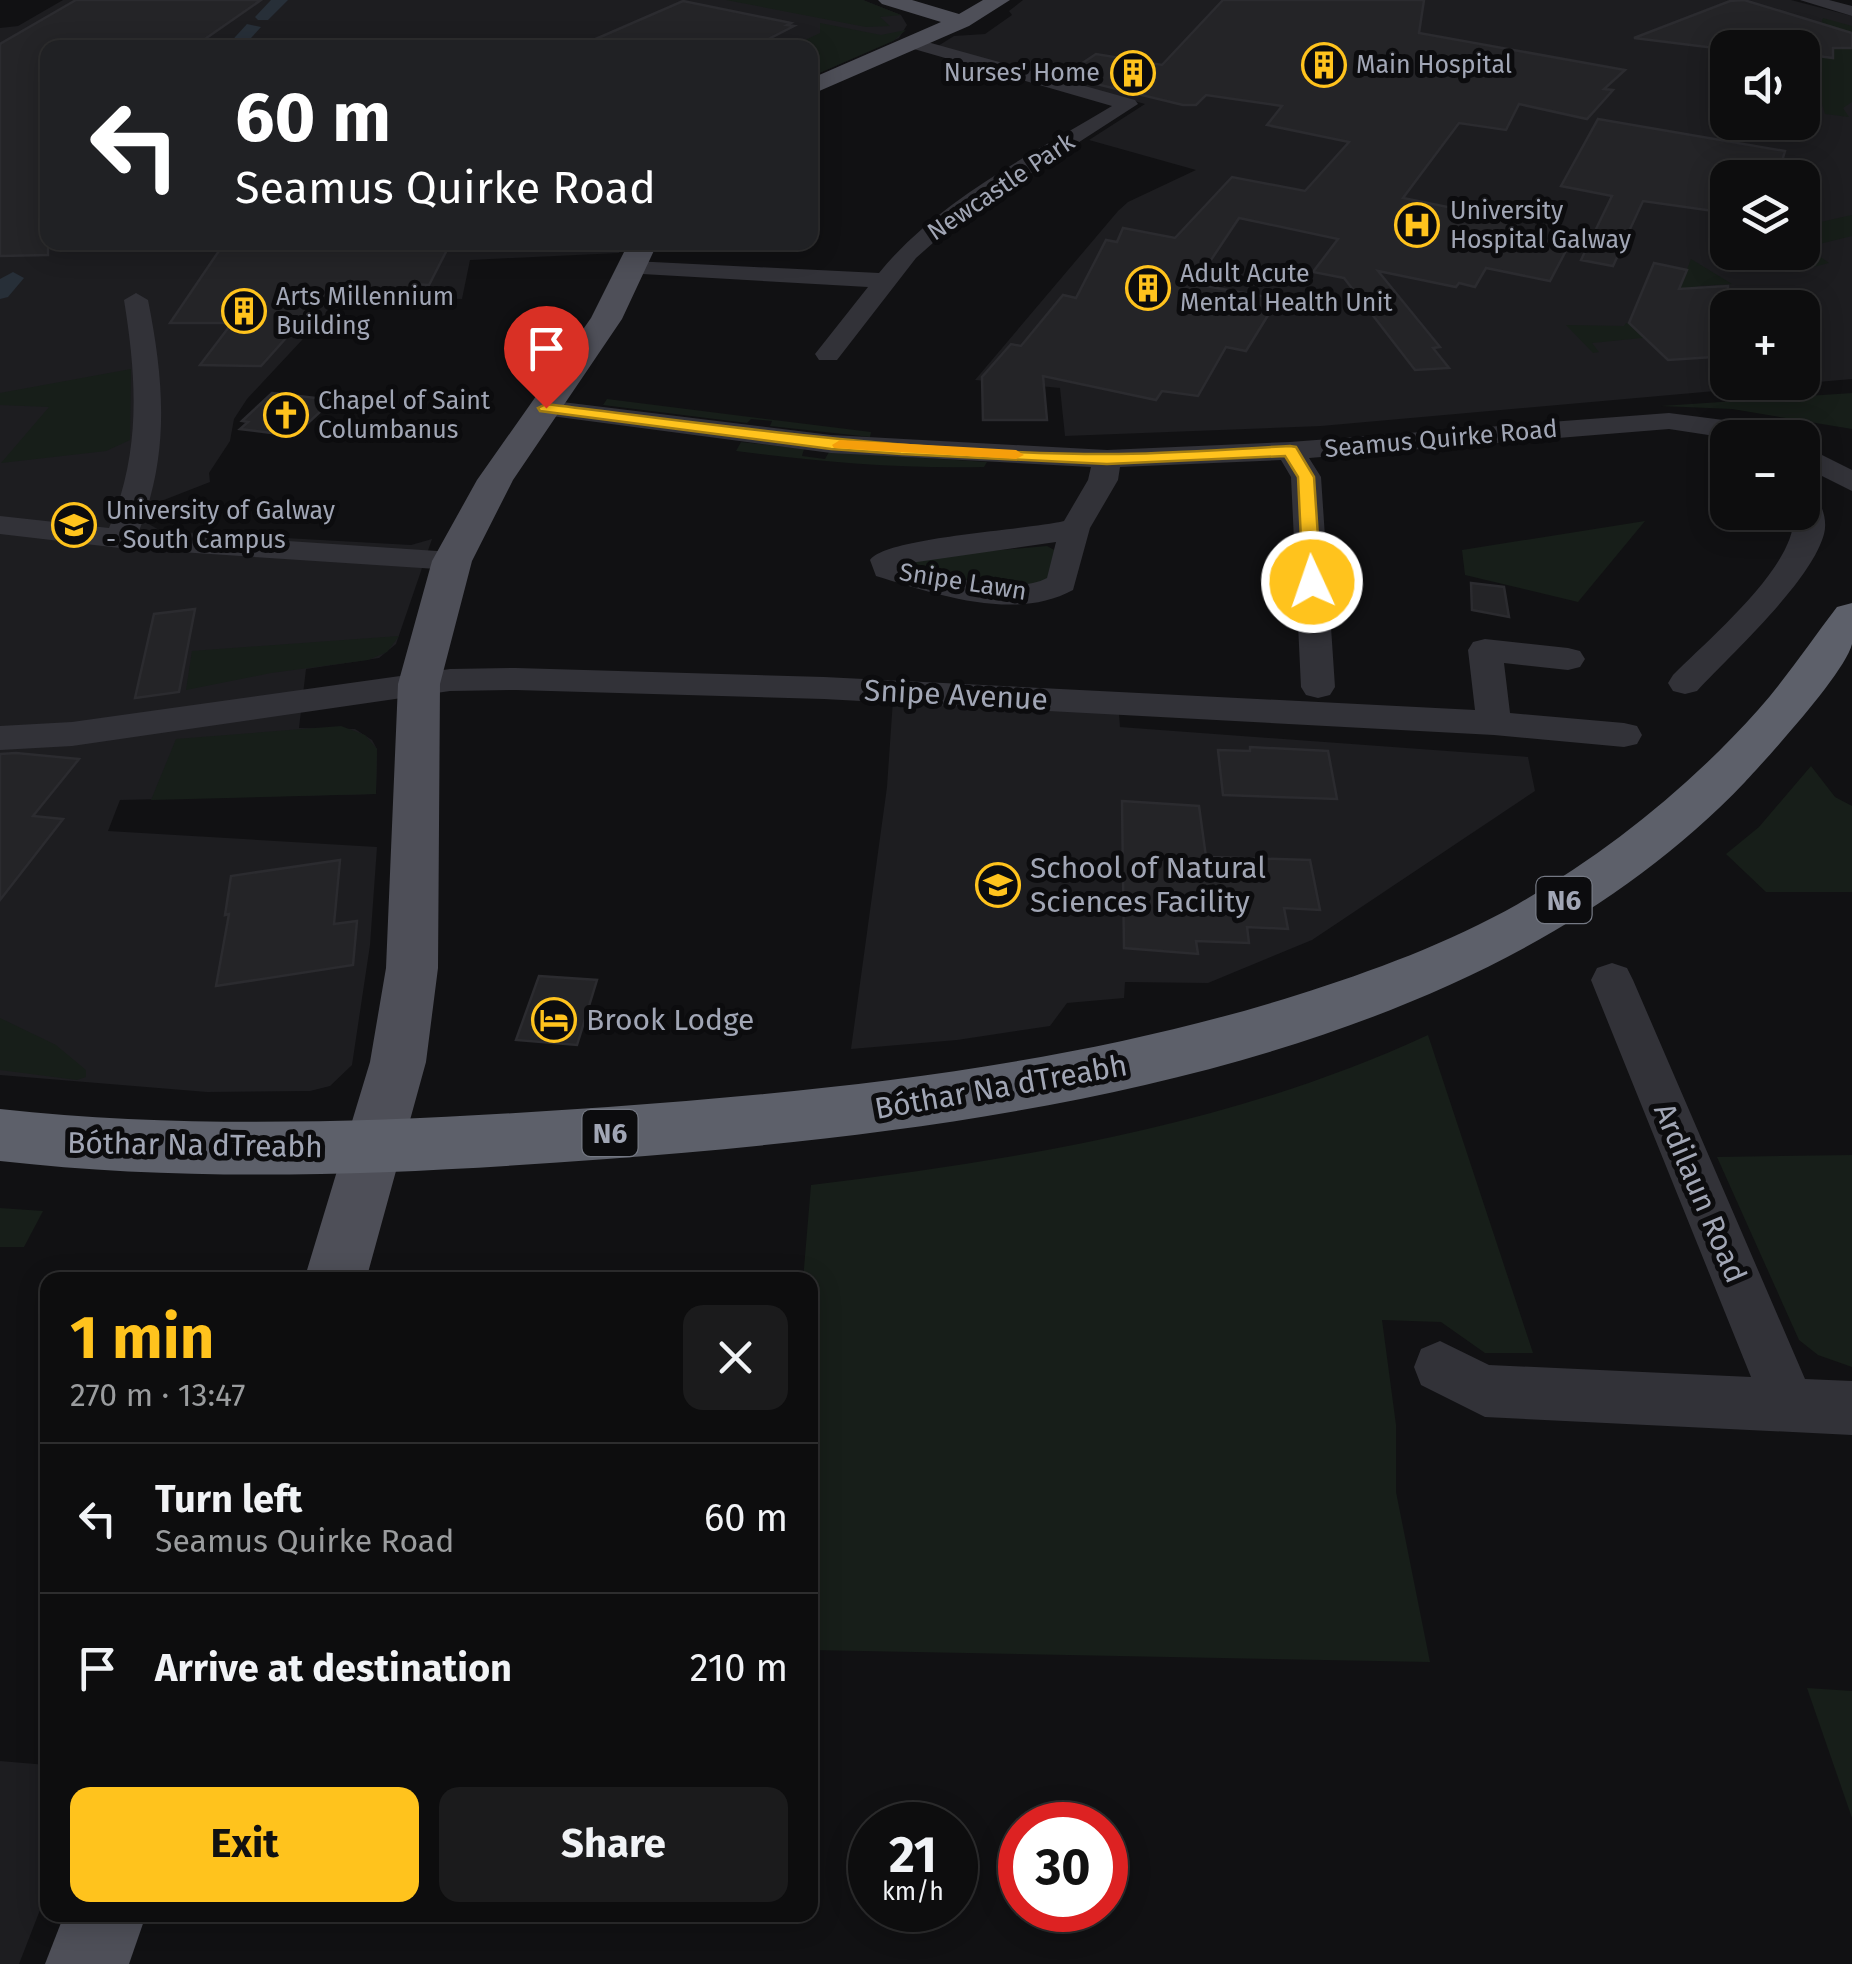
<!DOCTYPE html>
<html lang="en">
<head>
<meta charset="utf-8">
<style>
  :root { --surface:#0d0d0e; --page:#1b1b1c; --text:#f1f3f6; --muted:#9a9c9e; --line:#2d2d2e; --accent:#ffc31d }
  body { margin:0; font-family:"Fira Sans",sans-serif; background:var(--page); color:var(--text); height:100vh; display:flex; flex-direction:column; font-size:38px; white-space:nowrap }
  * { box-sizing:border-box; margin:0 }
  p { font-size:32px; color:var(--muted) }
  .icon { flex:none; width:55px; height:55px; fill:none; stroke:currentColor; stroke-width:2; stroke-linecap:round; stroke-linejoin:round }
  .map { position:relative; flex:1; overflow:hidden }
  .side { position:absolute; left:40px; top:1272px; width:778px; height:650px; display:flex; flex-direction:column; background:var(--surface); border-radius:20px; box-shadow:0 5px 25px #0003,0 0 0 2px var(--line) }
  .side>* { flex:none }
  .hud { position:absolute; left:40px; top:40px; width:778px; height:210px; border-radius:20px; box-shadow:0 5px 25px #0003,0 0 0 2px var(--line); background:#202124; color:#fff; overflow:hidden }
  .controls { position:absolute; left:1710px; top:30px; display:grid; gap:20px }
  .controls a { display:grid; place-items:center; width:110px; height:110px; border-radius:20px; background:var(--surface); box-shadow:0 5px 25px #0003,0 0 0 2px var(--line); font-size:50px }
  .speed { position:absolute; left:848px; top:1802px; display:flex; gap:20px; font-size:50px; font-weight:700; text-align:center }
  .speed>* { display:grid; place-content:center; width:130px; height:130px; border-radius:50%; background:var(--surface); box-shadow:0 5px 25px #0003,0 0 0 2px var(--line); line-height:1 }
  .speed small { font-size:25px; font-weight:400 }
  .speed .limit { border:15px solid #d22; background:#fff; color:#111 }
  .pin { position:absolute; display:grid; place-items:center; width:85px; height:85px; color:#fff; margin:-102px -42px; border-radius:50% 50% 50% 0; rotate:-45deg; box-shadow:0 0 10px #0007 }
  .pin .icon { rotate:45deg }
  .me { position:absolute; width:110px; margin:-55px; rotate:357deg; stroke-linejoin:round; filter:drop-shadow(0 0 8px #0008) }
  .turn { display:flex; align-items:center; gap:35px; height:210px; padding:0 30px; font-size:45px }
  .turn .icon { width:130px; height:130px; stroke-width:2.5 }
  .turn b { display:block; font-size:70px; line-height:85px }
  .round { display:grid; place-items:center; flex:none; width:105px; height:105px; border-radius:20px; background:var(--page) }
  .headline { display:flex; align-items:center; justify-content:space-between; height:170px; padding:0 30px }
  h1 { font-size:60px; font-weight:700; line-height:75px; color:var(--accent) }
  .action { display:flex; gap:20px; margin-top:auto; padding:20px 30px }
  .action a { flex:1; height:115px; border-radius:20px; background:var(--accent); color:#111; font-size:40px; font-weight:700; line-height:115px; text-align:center }
  .action a+a { background:var(--page); color:var(--text) }
  ul { padding:0; list-style:none }
  li { display:flex; align-items:center; gap:30px; height:150px; padding:0 30px; border-top:2px solid var(--line) }
  li div { flex:1 }
  li b { display:block; font-size:38px }
  li em { font-style:normal }
  .map>svg:first-child { display:block }
  .built { fill:#1d1d20; fill-rule:evenodd }
  .green { fill:#171e19 }
  .lines { fill:none; stroke-linecap:round; stroke-linejoin:round }
  .canal { fill:#272f38; fill-rule:evenodd }
  .building { fill:#242427; stroke:#2b2b2f; stroke-width:2.5 }
  .minor { fill:#323238; fill-rule:evenodd }
  .major { fill:#4e4f58; fill-rule:evenodd }
  .highway { fill:#5d606a; fill-rule:evenodd }
  .route { fill:#ffc31d; stroke:#a67f13; stroke-width:2.5 }
  .slow { fill:#f59e0b }
  .labels { text-anchor:middle; dominant-baseline:central; stroke-width:10; stroke-linejoin:round; paint-order:stroke }
  .far-poi-label { font-size:25px; fill:#a1a6b5; stroke:#0c0c0e; text-anchor:start }
  .far-street-label { font-size:25px; fill:#a1a6b5; stroke:#0c0c0e }
  .shield { fill:#0c0c0e; stroke:#747883; stroke-width:2.5 }
  .shield-label { font-size:28px; font-weight:bold; fill:#a1a6b5 }
  .street-label { font-size:30px; fill:#a1a6b5; stroke:#0c0c0e }
  .poi-label { font-size:30px; fill:#a1a6b5; stroke:#0c0c0e; text-anchor:start }
</style>
</head>
<body>
<div class="map">
<svg width="1852" height="1964" viewBox="0 0 1852 1964">
  <rect width="100%" height="100%" fill="#111113"/>
  <g class="built">
    <path d="M 63,0 L 863,0 L 901,15 L 907,25 L 899,38 L 810,77 L 810,48 L 48,48 L 48,242 L 624,243 L 619,253 L 470,260 L 462,299 L 343,296 L 247,399 L 234,419 L 230,441 L 209,473 L 210,482 L 151,505 L 147,523 L 161,531 L 411,545 L 432,539 L 396,644 L 379,658 L 306,669 L 299,728 L 355,729 L 372,740 L 377,749 L 376,794 L 120,800 L 108,831 L 377,847 L 370,945 L 352,1065 L 330,1086 L 310,1091 L 207,1092 L 0,1075 L 0,28 L 18,26 Z"/>
    <path d="M 1023,0 L 1791,0 L 1852,16 L 1852,379 L 1321,426 L 1065,436 L 1060,388 L 975,380 L 1118,211 L 1128,202 L 1196,170 L 1089,140 L 1145,104 L 938,46 L 954,36 L 985,34 L 1012,15 L 1009,11 ZM 1728,48 L 1802,48 L 1802,122 L 1728,122 ZM 1728,178 L 1802,178 L 1802,252 L 1728,252 ZM 1728,308 L 1802,308 L 1802,382 L 1728,382 Z"/>
    <path d="M 893,700 L 1119,714 L 1120,727 L 1528,757 L 1535,791 L 1312,940 L 1208,983 L 1125,982 L 1124,998 L 1067,1003 L 1050,1026 L 957,1040 L 851,1049 L 887,787 Z"/>
    <path d="M 0,1761 L 47,1765 L 47,1892 L 19,1964 L 0,1964 Z"/>
  </g>
  <g class="green">
    <path d="M 726,0 L 863,0 L 901,15 L 880,17 L 890,26 L 866,27 Z"/>
    <path d="M 1823,18 L 1852,26 L 1852,102 L 1843,108 L 1849,117 L 1825,114 L 1821,100 L 1812,93 L 1814,76 L 1809,73 L 1815,73 L 1815,67 L 1809,65 L 1810,55 L 1833,57 L 1818,33 Z"/>
    <path d="M 820,23 L 881,35 L 906,30 L 893,41 L 810,77 L 810,48 L 791,47 L 820,33 Z"/>
    <path d="M 1852,215 L 1852,236 L 1819,244 L 1819,256 L 1829,263 L 1805,269 L 1775,253 L 1802,252 L 1803,226 Z"/>
    <path d="M 1691,259 L 1732,284 L 1697,286 L 1700,291 L 1691,333 L 1592,343 L 1599,352 L 1593,353 L 1566,325 L 1624,326 L 1626,323 L 1663,331 Z"/>
    <path d="M 131,369 L 130,440 L 106,451 L 1,463 L 49,407 L 0,405 L 0,393 Z"/>
    <path d="M 1852,393 L 1852,429 L 1732,409 L 1661,406 Z"/>
    <path d="M 607,399 L 871,432 L 870,437 L 770,426 L 772,421 L 751,419 L 747,423 L 603,405 Z"/>
    <path d="M 741,442 L 804,449 L 802,456 L 825,459 L 829,452 L 987,462 L 984,467 C 900,469 819,462 736,451 Z"/>
    <path d="M 1645,521 L 1578,602 L 1465,575 L 1462,550 Z"/>
    <path d="M 1047,546 L 1058,552 L 1052,578 L 1020,591 L 896,570 L 894,559 Z"/>
    <path d="M 399,636 L 387,652 L 368,660 L 271,673 L 186,690 L 192,651 Z"/>
    <path d="M 341,726 L 365,735 L 377,749 L 376,794 L 151,800 L 176,739 Z"/>
    <path d="M 1811,766 L 1835,797 L 1852,806 L 1852,892 L 1766,892 L 1726,854 L 1759,827 Z"/>
    <path d="M 0,1018 L 56,1045 L 86,1070 L 86,1077 L 77,1080 L 0,1070 Z"/>
    <path d="M 1428,1035 L 1533,1353 L 1485,1353 L 1441,1322 L 1382,1320 L 1396,1425 L 1396,1492 L 1430,1662 L 810,1650 L 810,1280 L 803,1280 L 811,1185 C 1023,1159 1233,1125 1428,1035 Z"/>
    <path d="M 1852,1155 L 1852,1367 L 1818,1355 L 1799,1340 L 1717,1157 Z"/>
    <path d="M 0,1208 L 43,1211 L 24,1247 L 0,1247 Z"/>
    <path d="M 1807,1688 L 1852,1691 L 1852,1818 Z"/>
  </g>
  <g class="lines">
    <g class="canal">
      <path d="M 271,0 L 288,0 L 268,20 L 258,20 L 255,17 Z"/>
      <path d="M 247,24 L 261,27 L 242,48 L 225,48 Z"/>
      <path d="M 13,272 L 24,278 L 8,297 L 0,299 L 0,279 Z"/>
    </g>
  </g>
  <g class="building">
    <path d="M 76,0 L 261,0 L 192,48 L 48,48 L 48,255 L 0,256 L 0,44 Z"/>
    <path d="M 1223,0 L 1424,0 L 1419,33 L 1625,70 L 1604,89 L 1613,90 L 1587,119 L 1519,104 L 1506,130 L 1459,123 L 1403,198 L 1516,221 L 1509,233 L 1569,245 L 1550,281 L 1486,268 L 1475,287 L 1459,283 L 1456,287 L 1378,271 L 1440,347 L 1433,348 L 1449,368 L 1415,370 L 1344,278 L 1313,272 L 1338,239 L 1239,218 L 1195,284 L 1278,299 L 1246,351 L 1226,347 L 1198,396 L 1162,391 L 1156,400 L 1043,376 L 1047,420 L 983,420 L 982,377 L 1011,344 L 1021,346 L 1063,295 L 1076,298 L 1106,240 L 1117,242 L 1123,228 L 1175,238 L 1232,177 L 1305,191 L 1349,142 L 1267,125 L 1282,106 L 1206,95 L 1196,105 L 1183,105 L 1063,76 L 1096,54 L 1162,65 Z"/>
    <path d="M 1744,0 L 1852,33 L 1852,48 L 1833,48 L 1833,58 L 1802,54 L 1802,48 L 1707,47 L 1634,38 L 1730,1 Z"/>
    <path d="M 683,1 L 791,23 L 787,25 L 794,26 L 751,48 L 575,48 Z"/>
    <path d="M 1598,119 L 1785,151 L 1777,178 L 1728,178 L 1728,213 L 1643,201 L 1613,266 L 1581,260 L 1612,196 L 1561,186 Z"/>
    <path d="M 225,242 L 451,242 L 429,285 L 414,284 L 406,292 L 327,292 L 261,366 L 200,365 L 232,323 L 170,323 Z"/>
    <path d="M 1654,263 L 1687,270 L 1679,289 L 1728,286 L 1728,356 L 1668,360 L 1629,323 Z"/>
    <path d="M 272,393 L 333,400 L 294,436 L 240,429 L 248,422 L 242,421 Z"/>
    <path d="M 1471,583 L 1504,587 L 1509,617 L 1472,610 Z"/>
    <path d="M 195,609 L 179,692 L 135,698 L 154,614 Z"/>
    <path d="M 1250,747 L 1328,751 L 1337,799 L 1223,795 L 1218,750 L 1250,751 Z"/>
    <path d="M 16,753 L 79,759 L 33,816 L 63,819 L 0,900 L 0,754 Z"/>
    <path d="M 1122,801 L 1199,806 L 1206,857 L 1310,860 L 1320,910 L 1284,908 L 1288,929 L 1247,927 L 1249,943 L 1196,941 L 1198,954 L 1124,948 Z"/>
    <path d="M 340,860 L 334,924 L 357,921 L 353,965 L 216,986 L 229,914 L 225,915 L 231,876 Z"/>
    <path d="M 539,976 L 597,980 L 577,1045 L 516,1040 Z"/>
  </g>
  <g class="lines">
    <g class="minor">
      <path d="M 1800,0 L 1829,0 L 1852,6 L 1852,16 Z"/>
      <path d="M 913,38 L 1135,100 L 1138,104 L 960,219 L 916,258 L 837,360 L 819,360 L 815,354 L 868,287 L 625,273 L 621,268 L 633,261 L 879,273 C 939,199 1031,155 1112,106 L 907,47 L 907,39 Z"/>
      <path d="M 136,293 L 148,300 C 164,381 170,453 139,531 L 452,552 L 463,554 L 468,561 L 463,568 L 452,570 L 120,548 L 0,534 L 0,516 L 109,528 C 141,452 137,380 124,300 Z"/>
      <path d="M 546,400 L 831,435 L 1107,450 L 1290,442 L 1669,413 L 1793,429 L 1803,432 L 1807,438 L 1802,444 L 1802,438 L 1728,438 L 1669,429 L 1309,458 L 1321,477 L 1335,687 L 1330,695 L 1318,698 L 1306,695 L 1301,687 L 1291,477 L 1281,460 L 1120,467 L 1118,480 L 1090,528 L 1073,590 C 1015,622 935,594 876,576 L 870,560 C 886,537 1027,530 1064,521 L 1088,480 L 1091,467 L 831,453 L 536,414 L 532,408 ZM 1056,542 L 1047,578 C 1013,596 939,575 903,564 Z"/>
      <path d="M 1802,445 L 1852,470 L 1852,491 L 1802,466 Z"/>
      <path d="M 1802,488 L 1813,491 C 1821,503 1828,519 1824,534 C 1811,582 1732,653 1697,691 L 1685,694 L 1673,691 L 1668,683 L 1673,675 C 1706,641 1802,562 1793,512 L 1802,512 Z"/>
      <path d="M 1485,639 L 1568,648 L 1580,651 L 1585,659 L 1580,667 L 1568,670 L 1504,663 L 1510,713 L 1624,723 L 1637,726 L 1642,735 L 1637,744 L 1624,747 L 1494,735 L 824,699 L 516,690 L 450,691 L 72,746 L 0,750 L 0,726 L 72,722 L 450,669 L 516,668 L 824,677 L 1475,710 L 1468,650 L 1473,642 Z"/>
      <path d="M 1612,963 L 1627,968 L 1633,980 L 1805,1379 L 1852,1381 L 1852,1435 L 1485,1417 L 1421,1385 L 1414,1367 L 1421,1349 L 1440,1341 L 1489,1365 L 1751,1377 L 1591,980 L 1597,968 Z"/>
    </g>
    <g class="major">
      <path d="M 878,0 L 912,0 L 959,14 L 983,0 L 1010,0 L 969,26 L 810,95 L 810,79 L 941,22 L 882,4 Z"/>
      <path d="M 629,242 L 658,242 L 622,319 L 513,480 L 472,561 L 440,684 L 438,968 L 426,1062 L 366,1280 L 304,1280 L 370,1062 L 386,968 L 398,684 L 432,561 L 477,480 L 591,318 Z"/>
      <path d="M 64,1915 L 146,1915 L 129,1964 L 45,1964 Z"/>
    </g>
    <path class="highway" d="M 1852,603 C 1852,615 1852,632 1852,644 C 1845,673 1768,757 1745,782 C 1471,1070 984,1130 607,1159 C 404,1174 203,1184 0,1161 L 0,1109 C 203,1131 405,1121 608,1107 C 841,1090 1074,1065 1297,995 C 1373,971 1449,943 1518,904 C 1608,852 1689,787 1758,710 C 1787,677 1811,641 1837,607 Z"/>
  </g>
  <path class="route" d="M 546,404 C 732,427 919,454 1107,454 C 1168,454 1229,449 1290,446 L 1296,447 L 1314,477 L 1321,582 L 1312,587 L 1303,582 L 1298,477 L 1285,456 L 1107,464 L 901,454 L 831,449 L 540,411 L 538,408 Z"/>
  <path class="slow" d="M 840,440 L 1016,450 L 1024,455 L 1016,459 L 834,448 L 832,445 Z"/>
  <defs>
    <g id="building-ring" transform="scale(2.25)"><circle r="9.5" fill="#0c0c0e" stroke="#ffc31d" stroke-width="1.5"/><path d="M-4-6H4V6H1V3H-1V6H-4ZM-2.5-4.3h1.7v1.8h-1.7ZM.8-4.3h1.7v1.8H.8ZM-2.5-1h1.7V.8h-1.7ZM.8-1h1.7V.8H.8Z" fill="#ffc31d"/></g>
    <g id="hospital-ring" transform="scale(2.25)"><circle r="9.5" fill="#0c0c0e" stroke="#ffc31d" stroke-width="1.5"/><path d="M-5-5h3v3.5h4V-5h3V5h-3V1.5h-4V5h-3Z" fill="#ffc31d"/></g>
    <g id="church-ring" transform="scale(2.25)"><circle r="9.5" fill="#0c0c0e" stroke="#ffc31d" stroke-width="1.5"/><path d="M-1.2-6h2.4v3.5h3.3v2.4h-3.3V6h-2.4V-.1h-3.3v-2.4h3.3Z" fill="#ffc31d"/></g>
    <g id="university-ring" transform="scale(2.25)"><circle r="9.5" fill="#0c0c0e" stroke="#ffc31d" stroke-width="1.5"/><path d="M0-5L7-2L0 1L-7-2ZM-4 1L0 2.5L4 1V4Q0 6-4 4Z" fill="#ffc31d"/></g>
    <g id="hotel-ring" transform="scale(2.25)"><circle r="9.5" fill="#0c0c0e" stroke="#ffc31d" stroke-width="1.5"/><path d="M-6-4.5h1.5V1H6V5H4.5V3h-9V5H-6ZM-4 0a1.8 1.8 0 1 1 3.6 0ZM.5 0V-2.5h3Q6-2.5 6 0Z" fill="#ffc31d"/></g>
  </defs>
  <g fill-rule="evenodd">
    <use href="#building-ring" x="1324" y="65"/>
    <use href="#building-ring" x="1133" y="73"/>
    <use href="#hospital-ring" x="1417" y="225"/>
    <use href="#building-ring" x="1148" y="288"/>
    <use href="#building-ring" x="244" y="311"/>
    <use href="#church-ring" x="286" y="415"/>
    <use href="#university-ring" x="74" y="525"/>
    <use href="#university-ring" x="998" y="885"/>
    <use href="#hotel-ring" x="554" y="1020"/>
  </g>
  <g class="labels">
    <g class="far-poi-label">
      <text x="1356" y="65">Main Hospital</text>
      <text x="1100" y="73" text-anchor="end">Nurses' Home</text>
      <text x="1450" y="211">University<tspan x="1450" dy="29">Hospital Galway</tspan></text>
      <text x="1180" y="274">Adult Acute<tspan x="1180" dy="29">Mental Health Unit</tspan></text>
      <text x="276" y="297">Arts Millennium<tspan x="276" dy="29">Building</tspan></text>
      <text x="318" y="401">Chapel of Saint<tspan x="318" dy="29">Columbanus</tspan></text>
      <text x="106" y="511">University of Galway<tspan x="106" dy="29">- South Campus</tspan></text>
    </g>
    <g class="far-street-label">
      <text transform="translate(1001 187) rotate(-34)">Newcastle Park</text>
      <text transform="translate(1441 439) rotate(-5)">Seamus Quirke Road</text>
      <text transform="translate(963 582) rotate(9)">Snipe Lawn</text>
    </g>
    <g class="shield">
      <rect x="1536.5" y="877" width="55" height="46" rx="8"/>
      <rect x="582.5" y="1110" width="55" height="46" rx="8"/>
    </g>
    <g class="shield-label">
      <text x="1564" y="900">N6</text>
      <text x="610" y="1133">N6</text>
    </g>
    <g class="street-label">
      <text transform="translate(956 695) rotate(3)">Snipe Avenue</text>
      <text transform="translate(1001 1087) rotate(-10)">Bóthar Na dTreabh</text>
      <text transform="translate(195 1145) rotate(1)">Bóthar Na dTreabh</text>
      <text transform="translate(1700 1193) rotate(67)">Ardilaun Road</text>
    </g>
    <g class="poi-label">
      <text x="1030" y="868">School of Natural<tspan x="1030" dy="34">Sciences Facility</tspan></text>
      <text x="586" y="1020">Brook Lodge</text>
    </g>
  </g>
</svg>
<div class="controls">
<a><svg class="icon" aria-label="sound" viewBox="0 0 24 24"><path d="M4 9h4l5-4v14l-5-4H4zM17 9q2 3 0 6"/></svg></a>
<a><svg class="icon" aria-label="layers" viewBox="0 0 24 24"><path d="M12 4l9 5-9 5-9-5zM3 14l9 5 9-5"/></svg></a>
<a>+</a>
<a>−</a>
</div>
<div class="speed"><div>21<small>km/h</small></div><div class="limit">30</div></div>
<div class="pin" style="left:546px;top:408px;background:#d93025"><svg class="icon" aria-label="arrive" viewBox="0 0 24 24"><path d="M6 21V4h12l-3 4 3 4H6"/></svg></div>
<svg class="me" style="left:1312px;top:582px" viewBox="-20 -20 40 40"><circle r="17" fill="#ffc31d" stroke="#fff" stroke-width="3"/><path d="M0-11L8 9 0 5-8 9z" fill="#fff"/></svg>
<div class="hud">
<div class="turn"><svg class="icon" aria-label="left" viewBox="0 0 24 24"><path d="M17 20v-9H6M10 6l-5 5 5 5"/></svg><div><b>60 m</b>Seamus Quirke Road</div></div>
</div>
<section class="side">
<div class="headline"><div><h1>1 min</h1><p>270 m · 13:47</p></div><a class="round"><svg class="icon" aria-label="close" viewBox="0 0 24 24"><path d="M6 6l12 12M18 6L6 18"/></svg></a></div>
<ul>
<li><svg class="icon" aria-label="left" viewBox="0 0 24 24"><path d="M17 20v-9H6M10 6l-5 5 5 5"/></svg><div><b>Turn left</b><p>Seamus Quirke Road</p></div><em>60 m</em></li>
<li><svg class="icon" aria-label="arrive" viewBox="0 0 24 24"><path d="M6 21V4h12l-3 4 3 4H6"/></svg><div><b>Arrive at destination</b></div><em>210 m</em></li>
</ul>
<div class="action"><a>Exit</a><a>Share</a></div>
</section>
</div>
</body>
</html>
